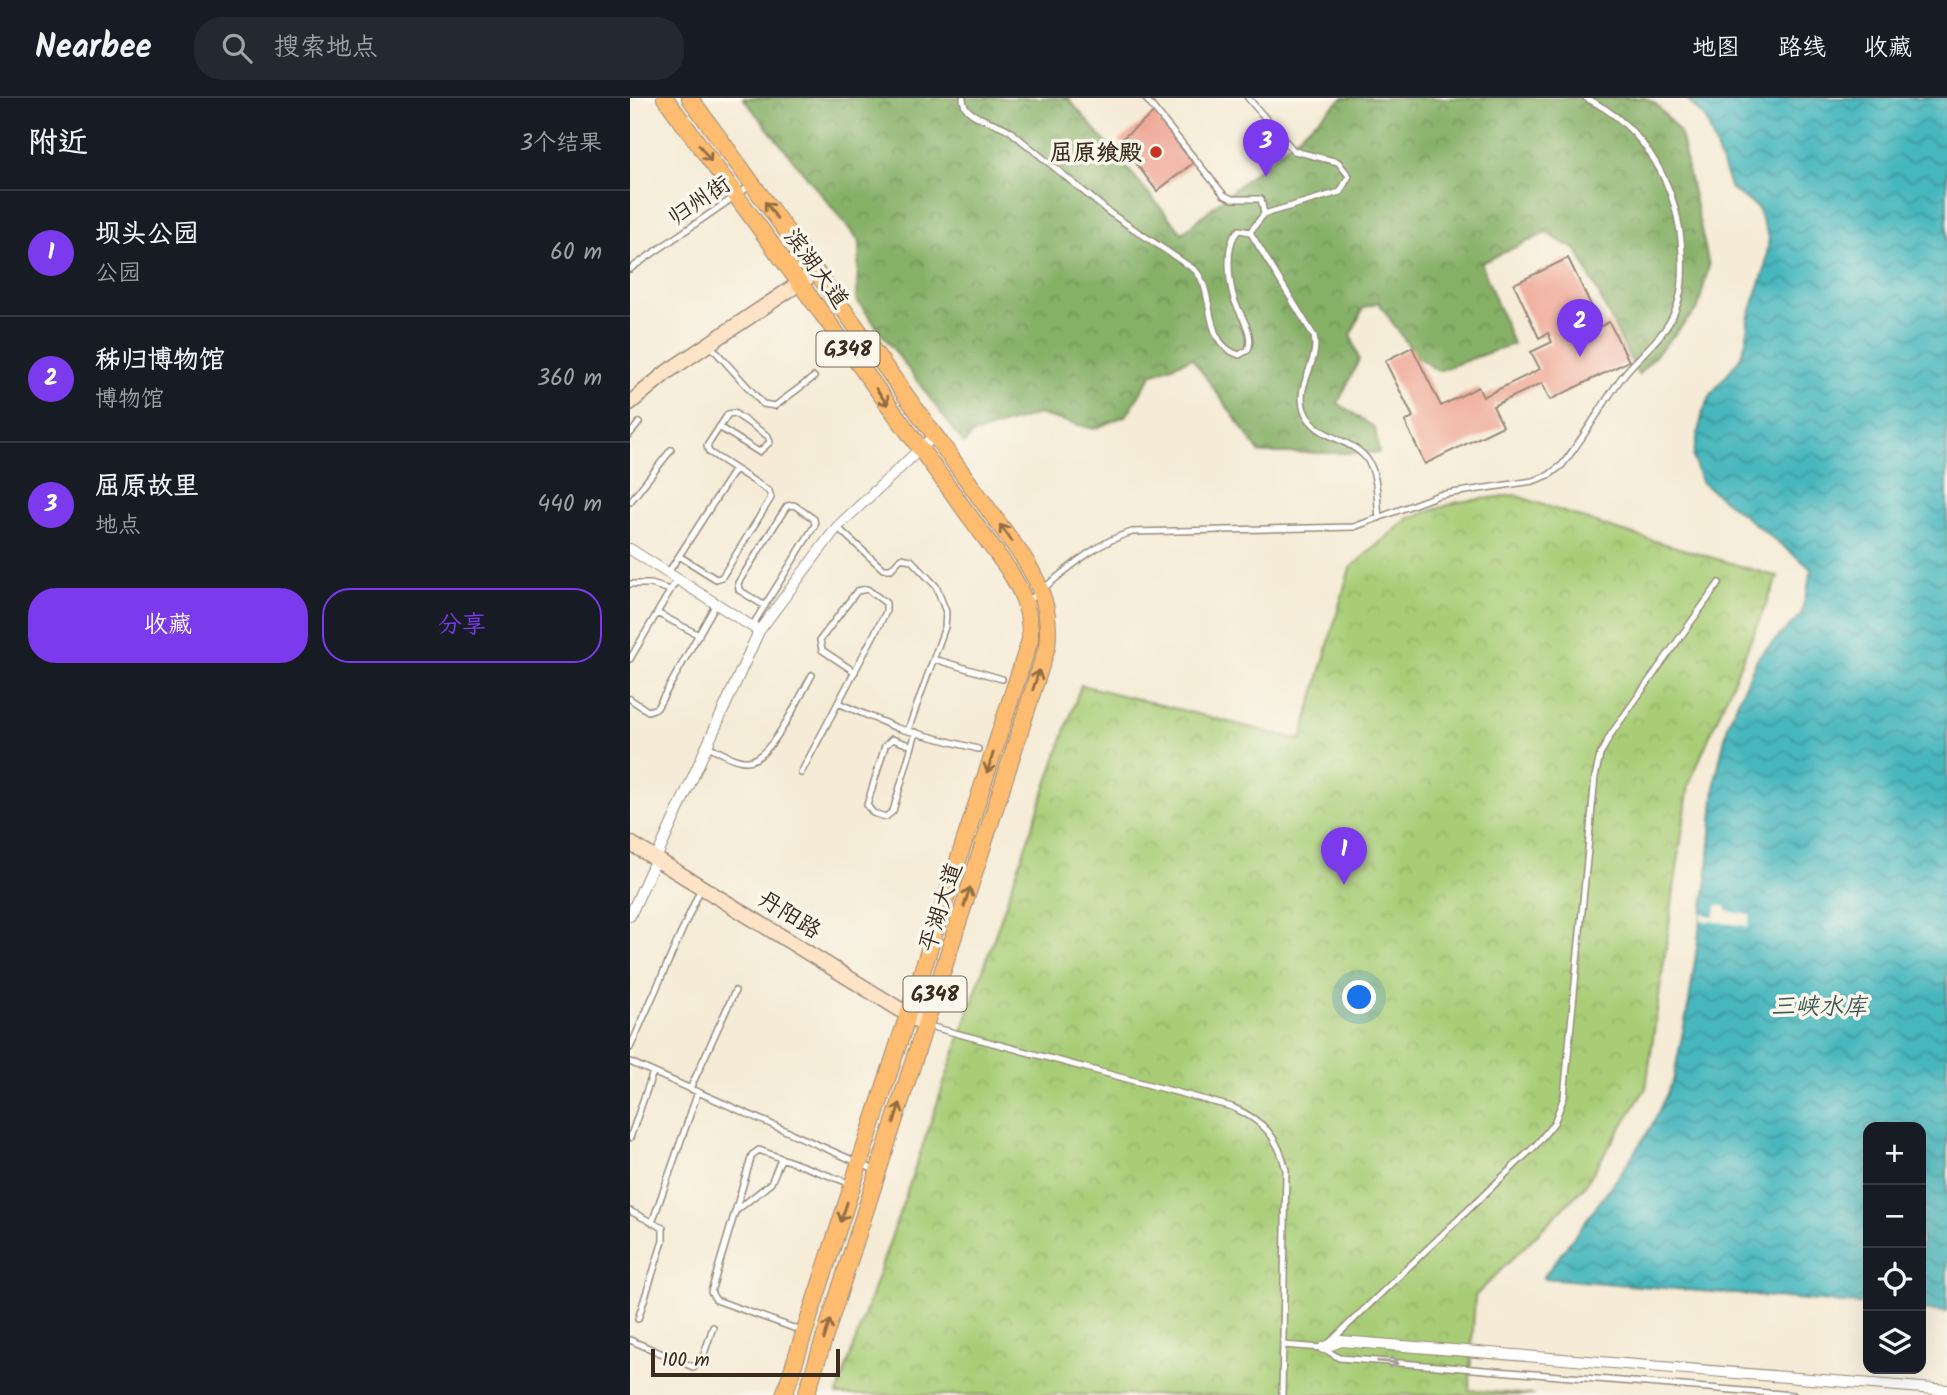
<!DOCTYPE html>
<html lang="zh">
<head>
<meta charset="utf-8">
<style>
	:root { --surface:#171b24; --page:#242831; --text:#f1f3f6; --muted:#9ea1a6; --line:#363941; --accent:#7c3aed }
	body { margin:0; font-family:Kalam,"LXGW WenKai TC",sans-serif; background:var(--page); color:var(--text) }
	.controls { position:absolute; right:21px; bottom:21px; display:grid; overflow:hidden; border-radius:14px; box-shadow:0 7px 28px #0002 }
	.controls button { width:63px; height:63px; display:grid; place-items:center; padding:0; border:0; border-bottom:2px solid var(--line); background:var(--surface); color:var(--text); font:35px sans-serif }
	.scale { position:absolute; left:21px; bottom:18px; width:189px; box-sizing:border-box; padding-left:7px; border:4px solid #3b2a1e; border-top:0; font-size:19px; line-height:24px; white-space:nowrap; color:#3b2a1e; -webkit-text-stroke:5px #fbf7ec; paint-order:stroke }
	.you { position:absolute; left:730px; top:900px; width:24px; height:24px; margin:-18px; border:5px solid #fff; border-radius:50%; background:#1a73e8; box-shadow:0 0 0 10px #1a73e833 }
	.badge { display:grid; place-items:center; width:46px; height:46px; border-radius:50%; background:var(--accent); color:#fff; font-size:23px; font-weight:700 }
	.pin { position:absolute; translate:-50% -58px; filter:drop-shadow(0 2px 4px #0008) }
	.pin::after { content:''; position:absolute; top:37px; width:24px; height:21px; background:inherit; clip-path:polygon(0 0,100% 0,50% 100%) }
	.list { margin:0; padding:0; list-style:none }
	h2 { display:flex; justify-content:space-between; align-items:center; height:91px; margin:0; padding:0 28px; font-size:30px }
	h2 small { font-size:23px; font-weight:400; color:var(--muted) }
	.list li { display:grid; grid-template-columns:46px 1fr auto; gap:21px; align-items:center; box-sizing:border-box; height:126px; padding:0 28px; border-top:2px solid var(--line) }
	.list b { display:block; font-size:26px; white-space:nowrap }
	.list p { margin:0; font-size:23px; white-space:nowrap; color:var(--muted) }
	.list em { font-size:23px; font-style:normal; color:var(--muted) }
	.actions { display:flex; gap:14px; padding:21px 28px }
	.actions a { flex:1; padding:16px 0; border:2px solid var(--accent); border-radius:28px; text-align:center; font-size:24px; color:var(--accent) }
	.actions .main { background:var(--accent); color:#fff }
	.icon { flex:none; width:38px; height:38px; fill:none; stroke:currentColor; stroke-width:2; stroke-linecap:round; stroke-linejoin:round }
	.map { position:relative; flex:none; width:1317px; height:1297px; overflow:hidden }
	header { display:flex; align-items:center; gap:42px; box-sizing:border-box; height:98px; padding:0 35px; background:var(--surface); border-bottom:2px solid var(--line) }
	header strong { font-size:33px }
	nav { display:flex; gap:38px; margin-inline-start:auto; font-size:24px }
	.search { width:490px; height:63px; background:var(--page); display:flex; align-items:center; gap:18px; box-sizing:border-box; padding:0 24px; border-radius:28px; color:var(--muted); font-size:26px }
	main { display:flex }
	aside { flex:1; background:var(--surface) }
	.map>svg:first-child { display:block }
	.forest { fill:url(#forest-crowns); stroke:#606d43; stroke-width:2 }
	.park { fill:url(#park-crowns); stroke:#727c4a; stroke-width:2 }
	.water { fill:url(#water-waves); stroke:#41706e; stroke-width:2 }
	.pier { fill:#f5ebd6 }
	.building { fill:#efa796 }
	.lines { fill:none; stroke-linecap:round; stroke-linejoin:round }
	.service-casing { stroke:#988a7a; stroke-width:8 }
	.minor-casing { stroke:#988a7a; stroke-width:12 }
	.secondary-casing { stroke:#988a7a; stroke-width:17 }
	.trunk-casing { stroke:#988a7a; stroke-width:18 }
	.service { stroke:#fff; stroke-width:5 }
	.minor { stroke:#fff; stroke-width:10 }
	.secondary { stroke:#fee4c6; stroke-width:14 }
	.trunk { stroke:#fdbc70; stroke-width:16 }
	.oneway { stroke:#926c43 }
	.oneway2 { stroke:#a79f9a }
	.poi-dot { fill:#c8321e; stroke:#fbf7ec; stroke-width:2.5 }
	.labels { text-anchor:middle; stroke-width:7; stroke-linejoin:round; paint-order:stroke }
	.shield { fill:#fbf7ec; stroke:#75685c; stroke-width:2 }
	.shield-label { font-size:21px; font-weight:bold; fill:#3b2a1e }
	.poi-label { font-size:23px; font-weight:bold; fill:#3b2a1e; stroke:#fbf7ec; text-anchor:end }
	.street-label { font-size:23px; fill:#3b2a1e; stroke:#fbf7ec }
	.water-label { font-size:24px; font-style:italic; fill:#3f5b56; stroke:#fbf7ec }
</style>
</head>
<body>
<header>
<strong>Nearbee</strong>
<div class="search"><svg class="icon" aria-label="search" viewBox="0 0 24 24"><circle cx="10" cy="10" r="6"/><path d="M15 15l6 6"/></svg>搜索地点</div>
<nav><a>地图</a><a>路线</a><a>收藏</a></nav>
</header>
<main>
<aside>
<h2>附近<small>3个结果</small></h2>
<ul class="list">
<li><span class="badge">1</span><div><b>坝头公园</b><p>公园</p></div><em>60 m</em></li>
<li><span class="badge">2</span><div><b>秭归博物馆</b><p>博物馆</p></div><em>360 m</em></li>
<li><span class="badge">3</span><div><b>屈原故里</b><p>地点</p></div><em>440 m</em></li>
</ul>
<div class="actions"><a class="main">收藏</a><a>分享</a></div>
</aside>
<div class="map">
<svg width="1317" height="1297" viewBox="0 0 1317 1297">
	<defs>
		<pattern id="forest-crowns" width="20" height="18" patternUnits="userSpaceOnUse" patternTransform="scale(1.75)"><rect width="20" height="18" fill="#86b068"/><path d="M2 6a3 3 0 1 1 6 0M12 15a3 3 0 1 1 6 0" fill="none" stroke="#6f8f55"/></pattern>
		<pattern id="park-crowns" width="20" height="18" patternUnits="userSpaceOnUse" patternTransform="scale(1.75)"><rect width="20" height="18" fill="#a9cd77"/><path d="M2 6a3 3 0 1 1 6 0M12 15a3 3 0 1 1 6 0" fill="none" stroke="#92b066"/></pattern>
		<pattern id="water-waves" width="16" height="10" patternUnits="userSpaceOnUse" patternTransform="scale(1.75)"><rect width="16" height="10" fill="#47b7be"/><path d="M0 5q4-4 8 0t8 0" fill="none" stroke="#3c959a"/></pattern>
	</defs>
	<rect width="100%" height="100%" fill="#fbf7ec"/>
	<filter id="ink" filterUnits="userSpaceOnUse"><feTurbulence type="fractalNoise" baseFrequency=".0143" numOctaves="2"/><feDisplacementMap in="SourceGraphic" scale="14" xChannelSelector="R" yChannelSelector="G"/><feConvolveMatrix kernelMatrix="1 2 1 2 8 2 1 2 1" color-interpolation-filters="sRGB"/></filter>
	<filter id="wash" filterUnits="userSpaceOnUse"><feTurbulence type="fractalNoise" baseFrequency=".00686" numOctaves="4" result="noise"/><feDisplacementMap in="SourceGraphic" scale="28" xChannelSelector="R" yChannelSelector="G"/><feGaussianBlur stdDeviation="1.57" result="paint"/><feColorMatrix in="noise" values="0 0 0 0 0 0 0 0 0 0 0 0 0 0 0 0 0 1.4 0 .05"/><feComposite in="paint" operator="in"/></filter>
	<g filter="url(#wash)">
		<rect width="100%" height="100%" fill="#f5ebd6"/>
		<path class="forest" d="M113,0H438L552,135L713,0H1015L1026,6L1050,35L1079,168L1068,210L1008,277L947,152L916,135L851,165L883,246L808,273L786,258L748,204L733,210L721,237L729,262L708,305L745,330L749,355H630L562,260L522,276L497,317L464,331L408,316L343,336L334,346L226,201L230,144Z"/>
		<path class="park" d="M884,397L984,431L1148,479L1059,686L1016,990L953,1090L845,1198L839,1292L905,1297H207L451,587L671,642L720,470L779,420L828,404Z"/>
		<path class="water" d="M1055,0H1317V1214L1291,1212V1029H1238V1207L913,1180L989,1078L1021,1029L1043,983L1059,904L1077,781L1086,678L1099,623L1128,559L1171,517L1182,471L1071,384L1063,359L1073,313L1082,295L1110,260L1117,240L1118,221L1135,171L1139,140L1127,109L1101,91L1076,21Z"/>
		<path class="pier" d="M1087,807L1097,809V813L1120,817L1118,828L1071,822L1072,815L1084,819Z"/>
		<g id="blocks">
			<path class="building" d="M524,15L563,65L527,93L489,43Z
				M938,160L962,209L950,215L959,234L979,224L999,263L920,302L912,285L863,308L873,328L795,366L775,324L783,319L755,263L782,249L811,308L848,289L853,299L910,271L901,254L922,244L918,235L909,240L884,186Z"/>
		</g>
	</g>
	<g filter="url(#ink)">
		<use href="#blocks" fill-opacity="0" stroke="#988a7a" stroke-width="2"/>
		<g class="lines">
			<defs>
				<path id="service" d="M333,0C333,21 365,22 380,33L480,115L565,172C587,195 570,244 609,257L618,252C625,235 609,216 604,201C599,184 594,145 609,132L620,134L684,238C690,265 665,286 674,312C686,343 726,339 740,366C748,382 747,403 749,420
					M618,0L664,53L708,64L719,78L710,94L634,116L620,134
					M516,1L594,97L602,101H631L634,116
					M0,171L120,88
					M79,246L133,306L145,308L184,279
					M0,336L9,325
					M0,404L41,352
					M207,429L253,471H261L271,460L281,462L306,488L316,514L315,529L278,632
					M49,458L86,481L92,479L141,400L139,393L79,354L77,348L98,316L104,315L138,338L140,344L129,354L89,329
					M38,475L105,371
					M0,486H21L40,492
					M398,503C430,478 463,445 502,434L724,429L809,397L903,383L919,377L932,367C954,340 971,308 992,279C1009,257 1035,239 1045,213C1053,194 1053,175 1052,155C1049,90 1016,29 956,0
					M27,515L69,537
					M122,528L185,427L184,421L164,407L157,408L108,485L109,492L135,508
					M0,561L47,481
					M304,561L372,581
					M0,601L18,613L27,610L86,506
					M208,605L267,630L348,651
					M78,648C89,653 105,664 118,663C141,662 171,596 182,577
					M282,648L262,641L255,648L237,707L243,715L256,719L263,713L286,634
					M171,675L256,514V505L237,491L227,493L190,542L192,552L225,574
					M299,928L602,1009C634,1023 648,1039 656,1072L652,1297
					M0,950L71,790
					M0,964L247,1073
					M60,991L105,893
					M0,1040L23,974
					M107,1112L141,1085L151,1061
					M0,1113L33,1130V1143L8,1221
					M23,1122L68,994
					M172,1233L86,1202L81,1194L122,1057L129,1052L219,1085
					M0,1242L63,1269L71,1265L83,1229
					M698,1246L906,1047L924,1025L934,999L965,679L970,657L981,636L1089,485
					M653,1247L693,1250L709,1260L1163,1297"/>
				<path id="minor" d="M0,451L129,533
					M0,818L129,533L207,429L305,337
					M693,1250L711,1243L1317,1292"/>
				<path id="secondary" d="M0,305L37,274L186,174
					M0,745L295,927"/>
				<path id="trunk" d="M35,0L378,471C393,494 401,515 400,542L154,1297
					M60,0L393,459C412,488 421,514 417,549L176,1297"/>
			</defs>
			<use href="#service" class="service-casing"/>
			<use href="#minor" class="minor-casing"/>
			<use href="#secondary" class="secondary-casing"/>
			<use href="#trunk" class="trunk-casing"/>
			<use href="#service" class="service"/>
			<use href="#minor" class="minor"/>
			<use href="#secondary" class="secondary"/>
			<use href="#trunk" class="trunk"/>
		</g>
		<defs><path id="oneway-shaft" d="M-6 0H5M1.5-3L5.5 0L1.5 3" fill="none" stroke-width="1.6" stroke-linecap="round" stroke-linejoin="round" transform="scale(1.75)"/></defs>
		<g class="oneway">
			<use href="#oneway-shaft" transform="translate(75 55) rotate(54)"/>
			<use href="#oneway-shaft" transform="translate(141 112) rotate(-126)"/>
			<use href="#oneway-shaft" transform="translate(252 299) rotate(54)"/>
			<use href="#oneway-shaft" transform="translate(376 435) rotate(-126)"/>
			<use href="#oneway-shaft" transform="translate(406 582) rotate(-72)"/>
			<use href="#oneway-shaft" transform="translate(360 665) rotate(108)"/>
			<use href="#oneway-shaft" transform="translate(337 799) rotate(-72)"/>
			<use href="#oneway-shaft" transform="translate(267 1015) rotate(-72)"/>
			<use href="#oneway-shaft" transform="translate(214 1114) rotate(108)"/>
			<use href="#oneway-shaft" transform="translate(197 1232) rotate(-72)"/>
		</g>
		<use class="oneway2" href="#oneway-shaft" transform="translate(758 1264) rotate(5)"/>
	</g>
	<circle class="poi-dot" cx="526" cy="54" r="7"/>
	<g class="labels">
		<g class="shield">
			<rect x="186.5" y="233.5" width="63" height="35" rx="5"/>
			<rect x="273.5" y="878.5" width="63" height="35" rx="5"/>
		</g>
		<g class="shield-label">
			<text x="218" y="258">G348</text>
			<text x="305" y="903">G348</text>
		</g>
		<g class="poi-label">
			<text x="512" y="62">屈原飨殿</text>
		</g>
		<g class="street-label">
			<text transform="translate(69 102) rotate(-34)" y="8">归州街</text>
			<text transform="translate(187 170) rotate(54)" y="8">滨湖大道</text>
			<text transform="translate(310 809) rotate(-72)" y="8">平湖大道</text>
			<text transform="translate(160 816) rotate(32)" y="8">丹阳路</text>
		</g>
		<g class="water-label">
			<text x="1189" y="916">三峡水库</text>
		</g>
	</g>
</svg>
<div class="controls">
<button>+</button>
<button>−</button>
<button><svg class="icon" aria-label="locate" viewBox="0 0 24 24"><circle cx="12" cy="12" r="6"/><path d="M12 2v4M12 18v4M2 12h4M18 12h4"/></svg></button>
<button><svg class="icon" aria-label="layers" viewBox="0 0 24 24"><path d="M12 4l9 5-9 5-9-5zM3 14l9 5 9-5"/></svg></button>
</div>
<div class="scale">100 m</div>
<div class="you"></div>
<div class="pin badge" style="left:714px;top:787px">1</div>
<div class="pin badge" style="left:950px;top:259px">2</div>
<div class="pin badge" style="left:636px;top:79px">3</div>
</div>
</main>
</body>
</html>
